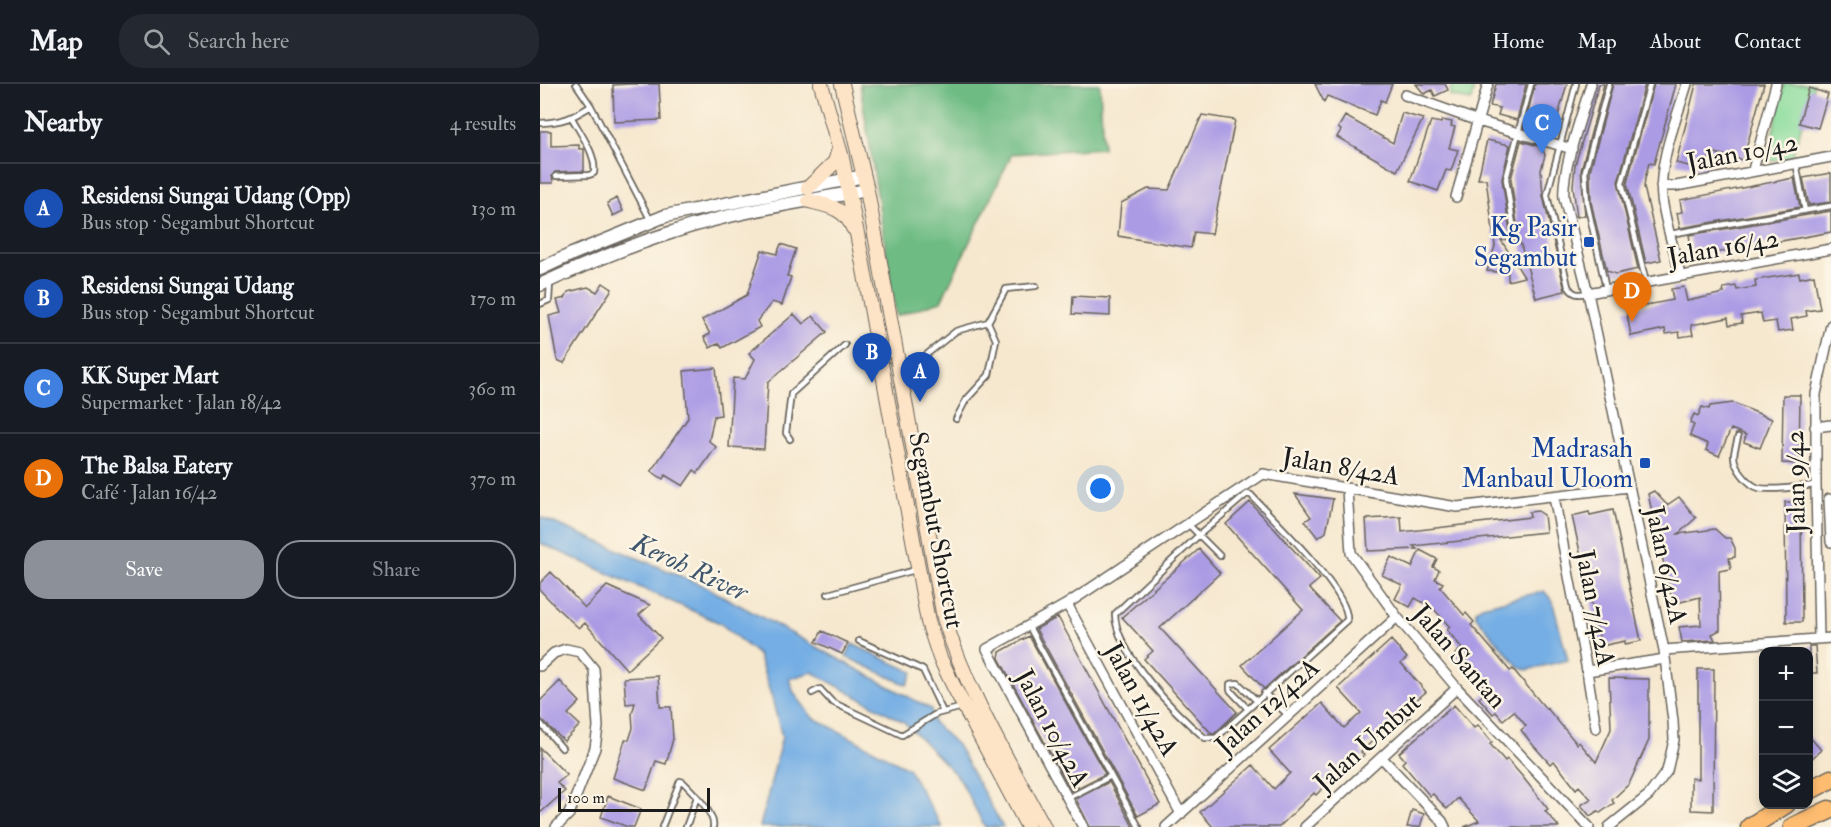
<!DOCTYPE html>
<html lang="en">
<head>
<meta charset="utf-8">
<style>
	:root { --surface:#171b24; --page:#242831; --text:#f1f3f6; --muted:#9ea1a6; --line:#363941; --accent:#8c9099 }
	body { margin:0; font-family:"IM FELL Double Pica",serif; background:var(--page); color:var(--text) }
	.controls { position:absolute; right:18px; bottom:18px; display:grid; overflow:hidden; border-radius:12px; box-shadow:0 3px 9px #0003 }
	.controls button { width:54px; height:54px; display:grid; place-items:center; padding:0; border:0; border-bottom:2px solid var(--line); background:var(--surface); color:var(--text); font:30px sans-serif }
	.scale { position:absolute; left:18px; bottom:15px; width:152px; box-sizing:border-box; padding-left:6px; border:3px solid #1c1c1c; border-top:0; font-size:16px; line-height:21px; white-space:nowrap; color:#1c1c1c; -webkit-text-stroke:4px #fcf5e5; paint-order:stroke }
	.you { position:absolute; left:561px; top:405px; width:21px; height:21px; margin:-15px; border:4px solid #fff; border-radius:50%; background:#1a73e8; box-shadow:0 0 0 9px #1a73e833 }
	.badge { display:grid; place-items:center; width:39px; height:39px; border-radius:50%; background:var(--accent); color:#fff; font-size:20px; font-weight:700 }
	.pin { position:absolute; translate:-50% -50px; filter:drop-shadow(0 2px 3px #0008) }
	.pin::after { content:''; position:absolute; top:32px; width:21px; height:18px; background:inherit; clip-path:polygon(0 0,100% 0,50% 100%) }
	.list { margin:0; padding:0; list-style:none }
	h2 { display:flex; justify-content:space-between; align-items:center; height:78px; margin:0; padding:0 24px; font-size:26px }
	h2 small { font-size:20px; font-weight:400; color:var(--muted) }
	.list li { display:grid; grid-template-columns:39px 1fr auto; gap:18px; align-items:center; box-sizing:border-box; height:90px; padding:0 24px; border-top:2px solid var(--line) }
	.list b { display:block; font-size:22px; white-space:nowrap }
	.list p { margin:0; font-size:20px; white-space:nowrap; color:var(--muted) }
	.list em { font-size:20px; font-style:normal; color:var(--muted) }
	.actions { display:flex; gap:12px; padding:18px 24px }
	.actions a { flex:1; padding:14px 0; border:2px solid var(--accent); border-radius:24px; text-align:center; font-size:21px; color:var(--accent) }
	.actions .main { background:var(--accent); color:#fff }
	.icon { flex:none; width:33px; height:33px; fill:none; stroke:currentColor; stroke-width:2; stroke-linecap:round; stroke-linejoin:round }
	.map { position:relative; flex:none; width:1291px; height:743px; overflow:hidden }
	header { display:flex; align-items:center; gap:36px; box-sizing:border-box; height:84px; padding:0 30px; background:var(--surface); border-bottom:2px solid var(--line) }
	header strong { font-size:28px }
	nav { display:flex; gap:33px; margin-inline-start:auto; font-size:21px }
	.search { width:420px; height:54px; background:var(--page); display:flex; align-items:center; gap:15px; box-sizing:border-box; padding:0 21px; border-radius:24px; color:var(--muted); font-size:22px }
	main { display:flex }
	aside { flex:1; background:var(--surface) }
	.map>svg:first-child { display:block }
	.green { fill:#89dc9c; stroke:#527c5c; stroke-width:1.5 }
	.forest { fill:#6ebc84; stroke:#456c50; stroke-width:1.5 }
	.water { fill:#74aee4; stroke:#486580; stroke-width:1.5 }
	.building { fill:#ab9be5 }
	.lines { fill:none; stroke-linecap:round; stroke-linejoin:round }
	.service-casing { stroke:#68635b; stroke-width:8 }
	.minor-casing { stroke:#68635b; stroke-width:12 }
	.tertiary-casing { stroke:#68635b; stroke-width:15 }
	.secondary-casing { stroke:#68635b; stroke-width:16 }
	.motorway-casing { stroke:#68635b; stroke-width:21 }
	.service { stroke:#fff; stroke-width:4.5 }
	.minor { stroke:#fff; stroke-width:9 }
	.tertiary { stroke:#fff; stroke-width:12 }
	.secondary { stroke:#fee4c6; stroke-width:14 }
	.motorway { stroke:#fdbc70; stroke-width:18 }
	.transit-dot { fill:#1a4fb4; stroke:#fcf5e5; stroke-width:2 }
	.labels { text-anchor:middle; stroke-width:5; stroke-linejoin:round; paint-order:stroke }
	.street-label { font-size:26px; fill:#1c1c1c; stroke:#fcf5e5 }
	.transit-label { font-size:26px; fill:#164399; stroke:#fcf5e5; text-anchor:end }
	.water-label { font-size:27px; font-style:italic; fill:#3f566c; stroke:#fcf5e5 }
</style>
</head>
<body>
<header>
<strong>Map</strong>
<div class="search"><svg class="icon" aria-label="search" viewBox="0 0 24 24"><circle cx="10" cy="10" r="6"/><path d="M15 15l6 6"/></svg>Search here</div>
<nav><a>Home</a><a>Map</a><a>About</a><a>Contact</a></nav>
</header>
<main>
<aside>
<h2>Nearby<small>4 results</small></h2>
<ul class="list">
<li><span class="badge" style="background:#1a4fb4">A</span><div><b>Residensi Sungai Udang (Opp)</b><p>Bus stop · Segambut Shortcut</p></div><em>130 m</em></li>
<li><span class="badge" style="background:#1a4fb4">B</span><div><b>Residensi Sungai Udang</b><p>Bus stop · Segambut Shortcut</p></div><em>170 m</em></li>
<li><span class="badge" style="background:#3f7fe0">C</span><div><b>KK Super Mart</b><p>Supermarket · Jalan 18/42</p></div><em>360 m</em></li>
<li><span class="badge" style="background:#e8710a">D</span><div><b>The Balsa Eatery</b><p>Café · Jalan 16/42</p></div><em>370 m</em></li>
</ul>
<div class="actions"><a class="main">Save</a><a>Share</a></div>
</aside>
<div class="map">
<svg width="1291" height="743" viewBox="0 0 1291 743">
	<rect width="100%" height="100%" fill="#fcf5e5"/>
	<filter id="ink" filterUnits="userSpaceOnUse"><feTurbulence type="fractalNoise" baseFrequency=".0167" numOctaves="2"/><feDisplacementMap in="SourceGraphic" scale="12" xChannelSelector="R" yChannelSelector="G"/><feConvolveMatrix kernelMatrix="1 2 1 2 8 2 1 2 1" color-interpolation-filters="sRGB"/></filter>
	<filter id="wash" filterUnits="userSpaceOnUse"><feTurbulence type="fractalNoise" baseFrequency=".008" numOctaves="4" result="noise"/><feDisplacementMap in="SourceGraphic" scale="24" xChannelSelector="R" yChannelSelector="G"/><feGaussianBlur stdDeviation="1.35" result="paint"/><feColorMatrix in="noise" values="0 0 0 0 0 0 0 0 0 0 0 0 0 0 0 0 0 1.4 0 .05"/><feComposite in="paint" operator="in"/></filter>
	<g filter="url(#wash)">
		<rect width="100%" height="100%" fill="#f6e8cf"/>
		<path class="green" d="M912,0H935L931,17L910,12Z
			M1244,0H1274L1252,73L1226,78Z"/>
		<path class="forest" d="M320,0H560L563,64L472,70L401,217L356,232Z"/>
		<path class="water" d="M0,433L164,502L391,625L393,638L417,661L463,743H445L419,694L364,638L272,588L249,595L254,609L272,633L368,684L402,743H220L242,653L232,614L218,571L180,539L0,459Z
			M1004,507L1012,516L1028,576L987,586L979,583L936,533V526L942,522Z
			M312,560L373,588L367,601L306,573Z"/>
		<g id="blocks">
			<path class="building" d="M90,0H119L121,36L74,38L73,1Z
				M775,0H852L845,18L841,16L835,31L787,12L784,18Z
				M876,0H905L908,6L895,12L892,6L884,10Z
				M956,0H986L977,36L958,31L960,24L950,22Z
				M995,0H1027L1016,39L1007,48L984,44Z
				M1059,0H1064L1041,86L1045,131L1037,133L1033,102L1035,81Z
				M1073,0H1105L1078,98L1098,185L1076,190L1067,187L1051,118L1050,87Z
				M1114,0H1136L1114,80L1109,79L1105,95L1104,103L1121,176L1106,179L1087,99Z
				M1156,0H1224L1203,76L1171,68L1166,86L1136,79Z
				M1269,4L1288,10L1278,44L1259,39Z
				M862,29L883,35L857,87L797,53L801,46L798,44L805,32L853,59Z
				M662,31L695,36L672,150L654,148L651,164L578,152L581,119L608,105L629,106Z
				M902,36L912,38L911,42L915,43L909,64L918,66L911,87L906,86L898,107L870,97L891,37L901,39Z
				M0,47H11V62L39,61V65H44V87L15,88L12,92L13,99H0Z
				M947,56L970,61L962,95L971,155L961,156L984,193L968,197V189L947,187L955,162L946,95H938Z
				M981,57L1002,63L1005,71L1001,86L1003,112L1025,207L996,214L979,154L971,95Z
				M1291,89V118L1269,121L1263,94Z
				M1254,94L1260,123L1140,144L1137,129L1142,128L1140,116Z
				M77,114L83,127L73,132L67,119Z
				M1291,127V148L1153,173L1149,151Z
				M241,160L256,165L247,192L251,193L242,221L232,218L217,237L220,243L182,264L179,259L170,264L164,253L170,250L162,236L207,211L222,166L237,170Z
				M1259,189L1260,194L1274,191L1280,225L1266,227L1267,232L1251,235L1253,246L1238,248L1236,237L1223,239L1221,229L1201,232L1202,239L1189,241L1188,234L1151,241L1153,251L1140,253L1139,248L1126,250L1125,245L1091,252L1086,225L1133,216L1131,205L1144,203L1147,217L1184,209L1183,204L1196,202L1197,206L1216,203L1215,196Z
				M63,199L72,205L24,279L17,276L9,232L21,229L17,216L25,214L28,208L48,203L57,208Z
				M533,212L570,214V232L532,230Z
				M254,230L263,240L273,232L287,248L228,298L224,365L189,363L193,294L205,295L215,275L209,269Z
				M176,284L181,331L174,332L169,357L176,363L158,389L154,386L143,402L125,391L123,395L111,387L148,334L144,287Z
				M1243,311H1260L1259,380L1242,379Z
				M1193,319L1232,335L1220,364L1204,358L1206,351L1191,345L1179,372L1166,366L1168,360L1152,353L1150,351L1154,341L1150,339L1154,330L1158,332L1162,323L1169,325L1170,322Z
				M1114,407L1127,421L1139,413L1156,434L1138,450L1175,445L1185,454H1190L1195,464V473L1189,474L1191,485L1179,487L1180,546L1172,550L1175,556L1142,558L1139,543L1161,541L1160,513L1133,520L1108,410Z
				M755,410L793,415L786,448L778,454L765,437L771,433Z
				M710,418L780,495L769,504L800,537L724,605L702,581L763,526L686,440Z
				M1245,418H1261L1262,538H1246Z
				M1073,426L1101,557L1085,560V557L1061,562L1032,432L1049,428L1050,431Z
				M998,427L1004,431L1006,448L873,462L877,465L828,467L826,435L861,433L862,448L990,433L989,428Z
				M659,465L680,489L620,544L697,628L674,650H672L604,575L613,567L582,533Z
				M880,466L897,475L893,483L899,486L895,495L903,499L900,503L924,531L926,529L934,538L931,541L950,563L970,587L973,585L1006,625L1007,624L1037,660L1039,658L1056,678L1071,645L1069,594L1109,595V656L1089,700L1072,716L1074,719L1060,729L1058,727L1050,732L1041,721L1051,715L1039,702L1036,705L1014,677L1010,680L993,661L981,646L986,642L974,627L963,636L956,628L953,630L939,614L948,607L915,570L922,564L907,546L910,543L893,524L875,514L870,523L855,515L862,501L842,491L851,473L872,483Z
				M11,488L45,524L67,502L110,521L99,531L121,554L87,586L45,539L39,544L21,528L0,506V499Z
				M518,533L620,720L598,732L496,545Z
				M282,547L308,559L302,570L276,558Z
				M489,552L565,690L531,707L459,574L460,568Z
				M851,556L867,574L861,579L886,608L870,621L872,625L867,630L870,633L862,640L856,634L821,668L824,671L812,682L807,677L787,696L789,698L776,711L774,709L739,743H673L660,728L713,681L734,705L750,689L729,666L782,619L804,644L821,629L798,604Z
				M1269,562H1275L1277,589H1269Z
				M1158,585H1174L1173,727L1151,726V694L1158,695Z
				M118,592L120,623H131L133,655L126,680L116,677L106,706L73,694L85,656H89L93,644L92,630L95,619L86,620L84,594Z
				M20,597L40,618L28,630L40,641L24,657L0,634V617Z
				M914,621L934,644L938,641L952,658L950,660L965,677L967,675L982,692L1008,725L1005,727L1019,743H924L939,737L918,714L907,725L893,710L890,712L877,697L862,679L865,676L859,669Z
				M1269,652L1281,666L1269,677Z
				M0,664L27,691L17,699L25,707L0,729Z
				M569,698L590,737L593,743H550L536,715Z
				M68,712L101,725L94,743H88L61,733Z
				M872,726L884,730L880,743H867Z"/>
		</g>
	</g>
	<g filter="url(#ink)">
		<use href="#blocks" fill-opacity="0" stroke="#68635b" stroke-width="1.5"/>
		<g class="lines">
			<defs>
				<path id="service" d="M36,0L51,22L111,137
					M1036,0L1007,111L1028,202C1033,211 1038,211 1048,209
					M0,39C23,38 32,34 51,22
					M1256,79L1265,127
					M16,92L49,91L54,89C57,71 40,49 32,34
					M1130,150L1291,122
					M975,153L966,95L991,0
					M1106,198L1082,99L1110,0
					M1066,205L1047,119L1045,87L1069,0
					M0,220L9,216L10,199
					M361,289L375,283L381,275L416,247L448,238L466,205L496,202
					M416,335L426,316L449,291L456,256L448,238
					M1198,353C1197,359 1194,366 1194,372C1194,383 1208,401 1219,404C1231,407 1262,402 1276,401
					M250,355L246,349L251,310L305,261
					M707,410L711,411C730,432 811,509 807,536L676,654H665C637,631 575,568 575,530L659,451Z
					M648,440L680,472
					M288,510L375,486
					M488,541L599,743
					M319,557L383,586L403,628
					M272,609L280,605L292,618L362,651L396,630L423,623
					M724,609L748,631
					M707,624L690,606V600L698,599L716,616
					M0,639L22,664
					M528,714L571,692
					M122,743L140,697L143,698C152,707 176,730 173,743
					M146,743L157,713"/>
				<path id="minor" d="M1051,0C1043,28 1021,87 1024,114L1048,209L1124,566L1133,637L1134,656L1127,687L1109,711L1069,743
					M865,11L938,37L1032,65
					M1213,86L1236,0
					M1121,102H1136L1291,73
					M916,113L948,0
					M1140,191C1135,166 1125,140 1122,114C1118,78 1137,34 1147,0
					M1048,209L1291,165
					M1275,343L1291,341
					M807,405L811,469L857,533L917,604L1049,743
					M1014,413L1047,587L1056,644
					M1289,415L1291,458
					M527,520L641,730
					M1279,555L1276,401V310L1291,241
					M1124,566L1291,554
					M0,582L14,569L26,565L40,568L54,585L58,643L55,664L29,730L16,743
					M1047,587L1125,575
					M842,674L902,737L905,743
					M543,743L447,565L527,520L723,390L917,423L1089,403
					M626,743L857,533
					M765,743L917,604"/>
				<path id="tertiary" d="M0,185L32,170L125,132L324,92
					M0,201C43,181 88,162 133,148C195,127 262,118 327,106"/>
				<path id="secondary" d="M281,0L302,74L323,180L388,538L400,574L414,603L488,743
					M302,0L327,106L404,534C427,608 468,676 504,743
					M268,104L295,78L299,65
					M269,117C289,122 305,124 313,144"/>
				<path id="motorway" d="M1268,707L1291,695
					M1210,743L1246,720
					M1253,743L1289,726"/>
			</defs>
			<use href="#service" class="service-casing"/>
			<use href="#minor" class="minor-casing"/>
			<use href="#tertiary" class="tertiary-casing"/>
			<use href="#secondary" class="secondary-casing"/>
			<use href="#motorway" class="motorway-casing"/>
			<use href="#service" class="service"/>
			<use href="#minor" class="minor"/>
			<use href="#tertiary" class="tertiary"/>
			<use href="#secondary" class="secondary"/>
			<use href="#motorway" class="motorway"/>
		</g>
	</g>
	<g class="transit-dot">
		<rect x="1043" y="152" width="12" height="12" rx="3"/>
		<rect x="1099" y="373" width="12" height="12" rx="3"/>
	</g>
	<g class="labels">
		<g class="street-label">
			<text transform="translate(1202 68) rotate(-11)" y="9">Jalan 10/42</text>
			<text transform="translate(1183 163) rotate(-10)" y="9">Jalan 16/42</text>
			<text transform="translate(801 382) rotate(10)" y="9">Jalan 8/42A</text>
			<text transform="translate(1255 398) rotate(-91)" y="9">Jalan 9/42</text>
			<text transform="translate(397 446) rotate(79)" y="9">Segambut Shortcut</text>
			<text transform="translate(1127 481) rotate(78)" y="9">Jalan 6/42A</text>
			<text transform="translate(1056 524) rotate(79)" y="9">Jalan 7/42A</text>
			<text transform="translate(920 572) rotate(49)" y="9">Jalan Santan</text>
			<text transform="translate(602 615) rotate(61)" y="9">Jalan 11/42A</text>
			<text transform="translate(727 622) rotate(-42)" y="9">Jalan 12/42A</text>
			<text transform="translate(513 644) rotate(62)" y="9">Jalan 10/42A</text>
			<text transform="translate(827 658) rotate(-42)" y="9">Jalan Umbut</text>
		</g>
		<g class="transit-label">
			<text x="1037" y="152">Kg Pasir<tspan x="1037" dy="30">Segambut</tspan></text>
			<text x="1093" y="373">Madrasah<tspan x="1093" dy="30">Manbaul Uloom</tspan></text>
		</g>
		<g class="water-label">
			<text transform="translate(150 483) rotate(25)" y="9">Keroh River</text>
		</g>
	</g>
</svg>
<div class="controls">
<button>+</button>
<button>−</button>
<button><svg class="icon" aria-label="layers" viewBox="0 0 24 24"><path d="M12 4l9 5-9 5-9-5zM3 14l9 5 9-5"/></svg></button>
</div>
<div class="scale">100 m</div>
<div class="you"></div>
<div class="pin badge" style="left:380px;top:318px;background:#1a4fb4">A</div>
<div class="pin badge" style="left:332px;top:299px;background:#1a4fb4">B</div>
<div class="pin badge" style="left:1002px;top:70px;background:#3f7fe0">C</div>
<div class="pin badge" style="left:1092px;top:238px;background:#e8710a">D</div>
</div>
</main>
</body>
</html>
